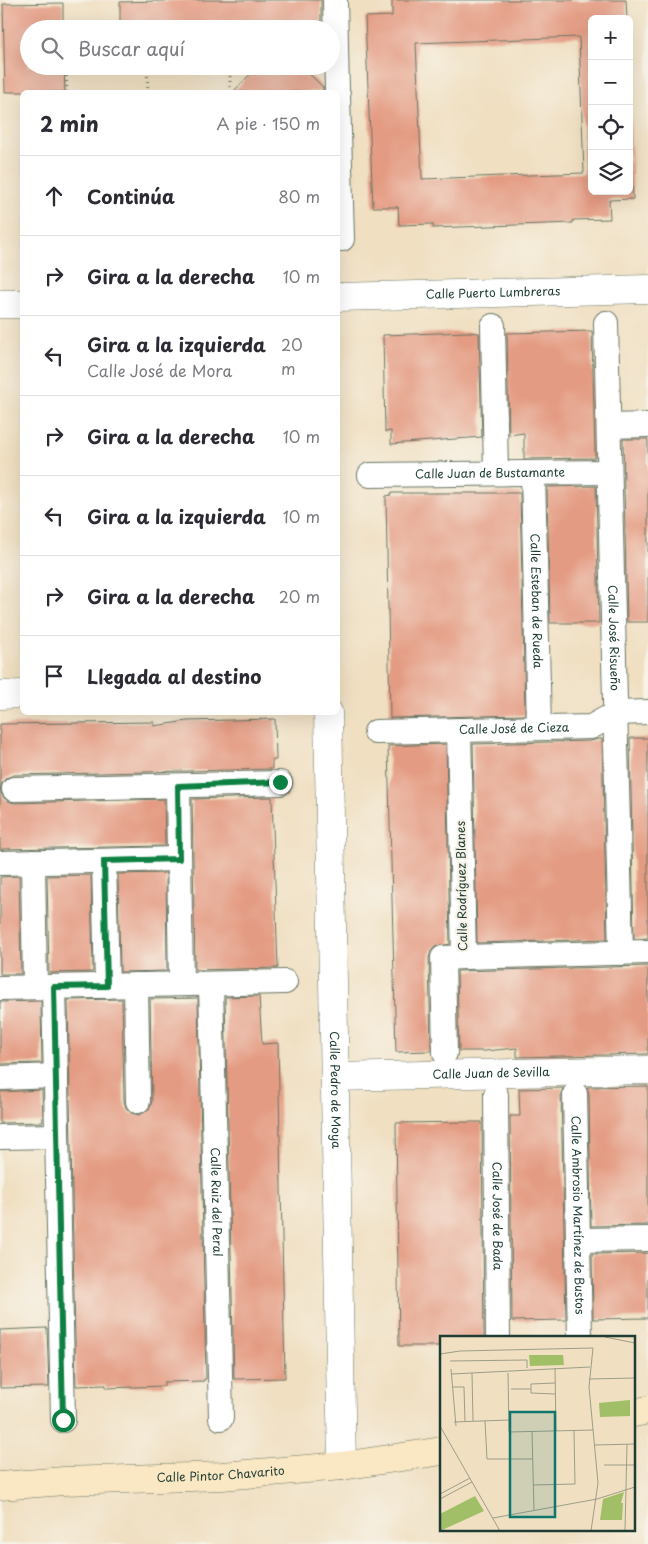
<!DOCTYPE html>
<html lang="es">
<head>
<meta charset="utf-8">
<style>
	:root { --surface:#fff; --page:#f7f7f7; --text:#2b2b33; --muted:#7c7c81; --line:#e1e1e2 }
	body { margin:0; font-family:"Playpen Sans",sans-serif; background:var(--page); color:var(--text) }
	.controls { position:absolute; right:15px; top:15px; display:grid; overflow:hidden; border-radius:8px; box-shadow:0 5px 20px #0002 }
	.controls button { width:45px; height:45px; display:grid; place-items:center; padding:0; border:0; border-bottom:1px solid var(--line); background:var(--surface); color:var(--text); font:25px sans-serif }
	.stop { position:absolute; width:15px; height:15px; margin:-11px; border:4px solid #0b8043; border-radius:50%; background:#fff }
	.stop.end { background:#0b8043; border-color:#fff; box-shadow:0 1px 5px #0008 }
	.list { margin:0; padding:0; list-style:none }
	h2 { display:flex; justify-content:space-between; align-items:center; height:65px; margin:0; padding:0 20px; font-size:21px }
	h2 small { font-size:16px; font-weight:400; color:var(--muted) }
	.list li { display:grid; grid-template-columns:32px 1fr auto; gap:15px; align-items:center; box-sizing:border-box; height:80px; padding:0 20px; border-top:1px solid var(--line) }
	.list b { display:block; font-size:19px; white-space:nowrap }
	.list p { margin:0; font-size:16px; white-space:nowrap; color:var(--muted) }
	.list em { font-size:16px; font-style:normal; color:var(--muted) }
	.icon { flex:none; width:28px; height:28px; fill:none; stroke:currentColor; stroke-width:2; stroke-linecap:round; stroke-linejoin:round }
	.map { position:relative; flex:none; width:648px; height:1544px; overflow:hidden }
	.search { position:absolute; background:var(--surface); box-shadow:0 5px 20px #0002; left:20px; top:20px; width:320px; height:55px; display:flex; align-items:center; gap:12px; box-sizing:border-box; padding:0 18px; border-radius:28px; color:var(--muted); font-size:19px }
	.panel { position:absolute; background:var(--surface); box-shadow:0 5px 20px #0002; left:20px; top:90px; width:320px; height:625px; border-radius:8px }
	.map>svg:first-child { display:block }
	.building { fill:#e49b83; fill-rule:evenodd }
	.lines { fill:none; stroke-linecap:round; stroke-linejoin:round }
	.pedestrian-casing { stroke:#687665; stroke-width:26 }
	.minor-casing { stroke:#687665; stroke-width:29 }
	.tertiary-casing { stroke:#687665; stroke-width:29 }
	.secondary-casing { stroke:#687665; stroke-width:29 }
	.path { stroke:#687665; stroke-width:3; stroke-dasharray:1 4; stroke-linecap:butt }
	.pedestrian { stroke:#fff; stroke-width:24 }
	.minor { stroke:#fff; stroke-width:28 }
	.tertiary { stroke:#fff; stroke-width:28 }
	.secondary { stroke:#fae7c3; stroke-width:28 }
	.route { stroke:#0b8043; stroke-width:6 }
	.labels { text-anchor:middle; stroke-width:4.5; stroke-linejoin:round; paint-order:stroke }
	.street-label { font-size:12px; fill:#1f3d34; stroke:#f7f3e8 }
	.inset-road { fill:none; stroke:#9c9e89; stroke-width:1 }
	.view { fill:#0f766e; fill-opacity:0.15; stroke:#0f766e; stroke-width:2.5 }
	.inset-edge { fill:none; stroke:#1f3d34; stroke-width:2.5 }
</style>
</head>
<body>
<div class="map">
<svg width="648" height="1544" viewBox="0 0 648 1544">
	<rect width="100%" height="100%" fill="#f7f3e8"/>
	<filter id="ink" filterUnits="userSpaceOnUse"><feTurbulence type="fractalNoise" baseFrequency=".02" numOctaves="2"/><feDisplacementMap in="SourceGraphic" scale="10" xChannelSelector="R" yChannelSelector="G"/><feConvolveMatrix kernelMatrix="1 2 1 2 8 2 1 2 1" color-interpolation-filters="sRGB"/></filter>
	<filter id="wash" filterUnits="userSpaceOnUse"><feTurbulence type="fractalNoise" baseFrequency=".0096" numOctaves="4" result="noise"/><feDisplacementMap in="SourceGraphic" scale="20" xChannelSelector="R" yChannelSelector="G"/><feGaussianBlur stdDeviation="1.12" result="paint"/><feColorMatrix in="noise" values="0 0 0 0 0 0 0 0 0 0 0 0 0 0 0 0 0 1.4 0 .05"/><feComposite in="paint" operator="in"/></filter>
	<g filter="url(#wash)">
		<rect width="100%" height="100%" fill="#f0dfc1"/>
		<g id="blocks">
			<path class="building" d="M198,0H321V29H120V2Z
				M392,0H626L627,19H592V191H629V91L633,199L609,200L610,219L573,220V223L433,228V224L399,225L398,207H373L365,17L392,16ZM579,37L584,173L422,179L416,43Z
				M63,3V29H29V66H64L65,92H5L3,4Z
				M258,66H301L323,87V92H233Z
				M592,331L595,458L524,459V433L509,435L507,333Z
				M467,332L479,333L482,437L391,444V431L385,432L383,335Z
				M623,439H648V622H627Z
				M596,486L599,623H550L547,487Z
				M391,493H520L525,715L390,718L386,496L391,495Z
				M275,719L276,760H272V769L14,775L6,778L2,783L0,790L3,797L8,801L14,803L164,799L165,846L0,849V724L154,722V726L187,721Z
				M630,738H648V938L634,939Z
				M598,739H602L607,939L477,943L473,744L591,741Z
				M446,744L450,944L435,947L431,951L429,958L431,1051L396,1052L388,746Z
				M272,797L278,968L195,970L192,799Z
				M166,873L167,971L120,972L118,874Z
				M91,875L93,972L49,973L47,876Z
				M19,876L21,974H0V877Z
				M648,966V1054L517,1057V1048L485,1051H459L457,971Z
				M259,996L262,1044L278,1043L285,1378L234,1379L225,997Z
				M198,998L206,1379H204V1381L164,1382V1386L106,1388V1385L76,1386L68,1000L122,999L124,1101L126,1108L131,1113L139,1115L145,1112L150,1108L152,1101L150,999Z
				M41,1001L42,1063L0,1064V1002Z
				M648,1086V1225L591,1226L589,1094L587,1087Z
				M563,1088L561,1094L566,1320L512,1321L510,1116H520L519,1089Z
				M42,1090L43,1122L0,1123V1092Z
				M469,1122H482L484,1338H442V1346H399L396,1123Z
				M648,1253V1318L593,1319L592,1254Z
				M47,1328L49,1387L0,1388V1330Z"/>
		</g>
	</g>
	<g filter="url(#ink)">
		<use href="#blocks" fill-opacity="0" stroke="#687665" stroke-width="1"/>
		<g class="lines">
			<defs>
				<g id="pedestrian">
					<path d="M335,0L337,92"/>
					<path d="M338,95L342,239"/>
					<path id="s1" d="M606,323L621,953"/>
					<path d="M493,326L496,473"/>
					<path d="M609,426L648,425"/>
					<path id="s2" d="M533,473L539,728"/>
					<path id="s3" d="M370,475L609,472"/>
					<path id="s4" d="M376,732L591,727L616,713L648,712"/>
					<path d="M178,786L181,984"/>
					<path d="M14,789L280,783"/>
					<path d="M104,861L107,986"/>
					<path d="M33,862L35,987"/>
					<path d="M0,863L179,859"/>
					<path d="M464,957L648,952"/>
					<path id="s5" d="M211,984L221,1418"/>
					<path d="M136,985L138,1101"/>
					<path d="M54,987L63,1420"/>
					<path d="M0,988L285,982"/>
					<path d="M445,1053L443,958L464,957L459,730"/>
					<path d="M0,1078L56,1076"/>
					<path id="s6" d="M575,1094L580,1338"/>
					<path id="s7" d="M496,1095L498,1338"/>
					<path d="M0,1137L57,1136"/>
					<path d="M578,1240L648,1239"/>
				</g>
				<g id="minor">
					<path id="s8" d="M335,1077L648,1070"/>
				</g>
				<g id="tertiary">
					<path id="s9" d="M338,297L648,289"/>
					<path d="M0,304H22"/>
					<path d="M0,695L22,694"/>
					<path id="s10" d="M328,712L342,1466"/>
				</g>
				<g id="secondary">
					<path d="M634,1413L648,1410"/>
					<path id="s11" d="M0,1486L64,1481L222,1476L342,1466L442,1451"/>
				</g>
			</defs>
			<use href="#pedestrian" class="pedestrian-casing"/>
			<use href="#minor" class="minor-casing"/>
			<use href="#tertiary" class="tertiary-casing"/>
			<use href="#secondary" class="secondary-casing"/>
			<path class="path" d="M66,66L67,92
				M147,66L148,92
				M230,66V92"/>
			<use href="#pedestrian" class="pedestrian"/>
			<use href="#minor" class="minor"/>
			<use href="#tertiary" class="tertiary"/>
			<use href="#secondary" class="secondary"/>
		</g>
	</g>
	<g class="lines" filter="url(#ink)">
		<path class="route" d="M63,1420L54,987L107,986L104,861L179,859L178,786L280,782"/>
	</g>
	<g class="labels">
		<g class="street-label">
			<text dy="4" stroke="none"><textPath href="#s9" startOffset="155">Calle Puerto Lumbreras</textPath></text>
			<text dy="4" stroke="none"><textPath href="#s3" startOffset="120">Calle Juan de Bustamante</textPath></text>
			<text dy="4" stroke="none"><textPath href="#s2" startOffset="128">Calle Esteban de Rueda</textPath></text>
			<text dy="4" stroke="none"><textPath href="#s1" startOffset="315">Calle José Risueño</textPath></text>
			<text dy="4" stroke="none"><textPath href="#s4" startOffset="138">Calle José de Cieza</textPath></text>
			<text transform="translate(462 886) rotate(-91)" y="4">Calle Rodríguez Blanes</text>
			<text dy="4" stroke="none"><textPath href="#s8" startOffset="156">Calle Juan de Sevilla</textPath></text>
			<text dy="4" stroke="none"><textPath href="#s10" startOffset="378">Calle Pedro de Moya</textPath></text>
			<text dy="4" stroke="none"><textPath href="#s5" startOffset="218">Calle Ruiz del Peral</textPath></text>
			<text dy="4" stroke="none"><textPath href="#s6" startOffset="121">Calle Ambrosio Martínez de Bustos</textPath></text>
			<text dy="4" stroke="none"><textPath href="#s7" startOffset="121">Calle José de Bada</textPath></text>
			<text dy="4" stroke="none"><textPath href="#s11" startOffset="221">Calle Pintor Chavarito</textPath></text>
		</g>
	</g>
	<g transform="translate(440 1336)">
		<rect width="195" height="195" fill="#f0dfc1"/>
		<path d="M89,19H123L124,29L90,30ZM190,64V80L160,81L159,67ZM184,156L181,167H183L182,184H160L163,163ZM35,160L44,175L0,195V178Z" fill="#a0bf66"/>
		<path class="inset-road" d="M165,1L195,7M0,18L20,15L153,12L149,51L158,147L151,195M10,25L87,24V32M115,32L116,95M11,33L16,90M32,37L33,85M68,37L69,96L153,94M12,38L150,31M149,43L195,42M115,47L91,48V57L115,58M13,51H24L25,86M71,53H91M45,85L47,123H93M14,86L69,84M0,90L60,195M92,96L94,174M155,109L195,108M164,129H195M93,149L135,148L134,95M0,158L30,142M0,163L32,146M157,163L195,151M53,182L157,163M185,195L187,108"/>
		<path class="view" d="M70,76H115V181H70Z"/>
		<rect width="195" height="195" class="inset-edge"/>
	</g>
</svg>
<div class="controls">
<button>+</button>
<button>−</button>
<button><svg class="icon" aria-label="locate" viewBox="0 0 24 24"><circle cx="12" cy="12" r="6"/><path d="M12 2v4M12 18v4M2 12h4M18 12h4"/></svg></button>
<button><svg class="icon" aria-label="layers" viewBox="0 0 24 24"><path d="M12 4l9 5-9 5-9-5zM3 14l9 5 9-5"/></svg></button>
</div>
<div class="stop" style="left:63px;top:1420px"></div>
<div class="stop end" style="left:280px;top:782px"></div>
<div class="search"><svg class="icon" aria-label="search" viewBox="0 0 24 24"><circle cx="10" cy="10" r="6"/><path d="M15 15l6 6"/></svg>Buscar aquí</div>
<section class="panel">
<h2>2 min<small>A pie · 150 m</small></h2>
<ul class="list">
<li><svg class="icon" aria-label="ahead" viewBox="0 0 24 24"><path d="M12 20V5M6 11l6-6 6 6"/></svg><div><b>Continúa</b></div><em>80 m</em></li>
<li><svg class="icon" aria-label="right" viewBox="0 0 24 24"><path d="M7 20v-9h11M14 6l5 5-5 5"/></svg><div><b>Gira a la derecha</b></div><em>10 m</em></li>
<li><svg class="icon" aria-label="left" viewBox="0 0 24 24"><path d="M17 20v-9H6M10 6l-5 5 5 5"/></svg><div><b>Gira a la izquierda</b><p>Calle José de Mora</p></div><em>20 m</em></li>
<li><svg class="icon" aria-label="right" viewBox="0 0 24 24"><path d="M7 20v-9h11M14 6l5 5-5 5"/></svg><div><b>Gira a la derecha</b></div><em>10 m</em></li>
<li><svg class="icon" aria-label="left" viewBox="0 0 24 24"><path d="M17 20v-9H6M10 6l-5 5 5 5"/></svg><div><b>Gira a la izquierda</b></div><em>10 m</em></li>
<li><svg class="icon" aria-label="right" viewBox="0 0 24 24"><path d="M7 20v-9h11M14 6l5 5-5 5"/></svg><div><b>Gira a la derecha</b></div><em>20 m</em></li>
<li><svg class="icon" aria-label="arrive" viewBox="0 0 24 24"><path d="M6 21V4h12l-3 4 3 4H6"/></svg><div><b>Llegada al destino</b></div></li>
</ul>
</section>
</div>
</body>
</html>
